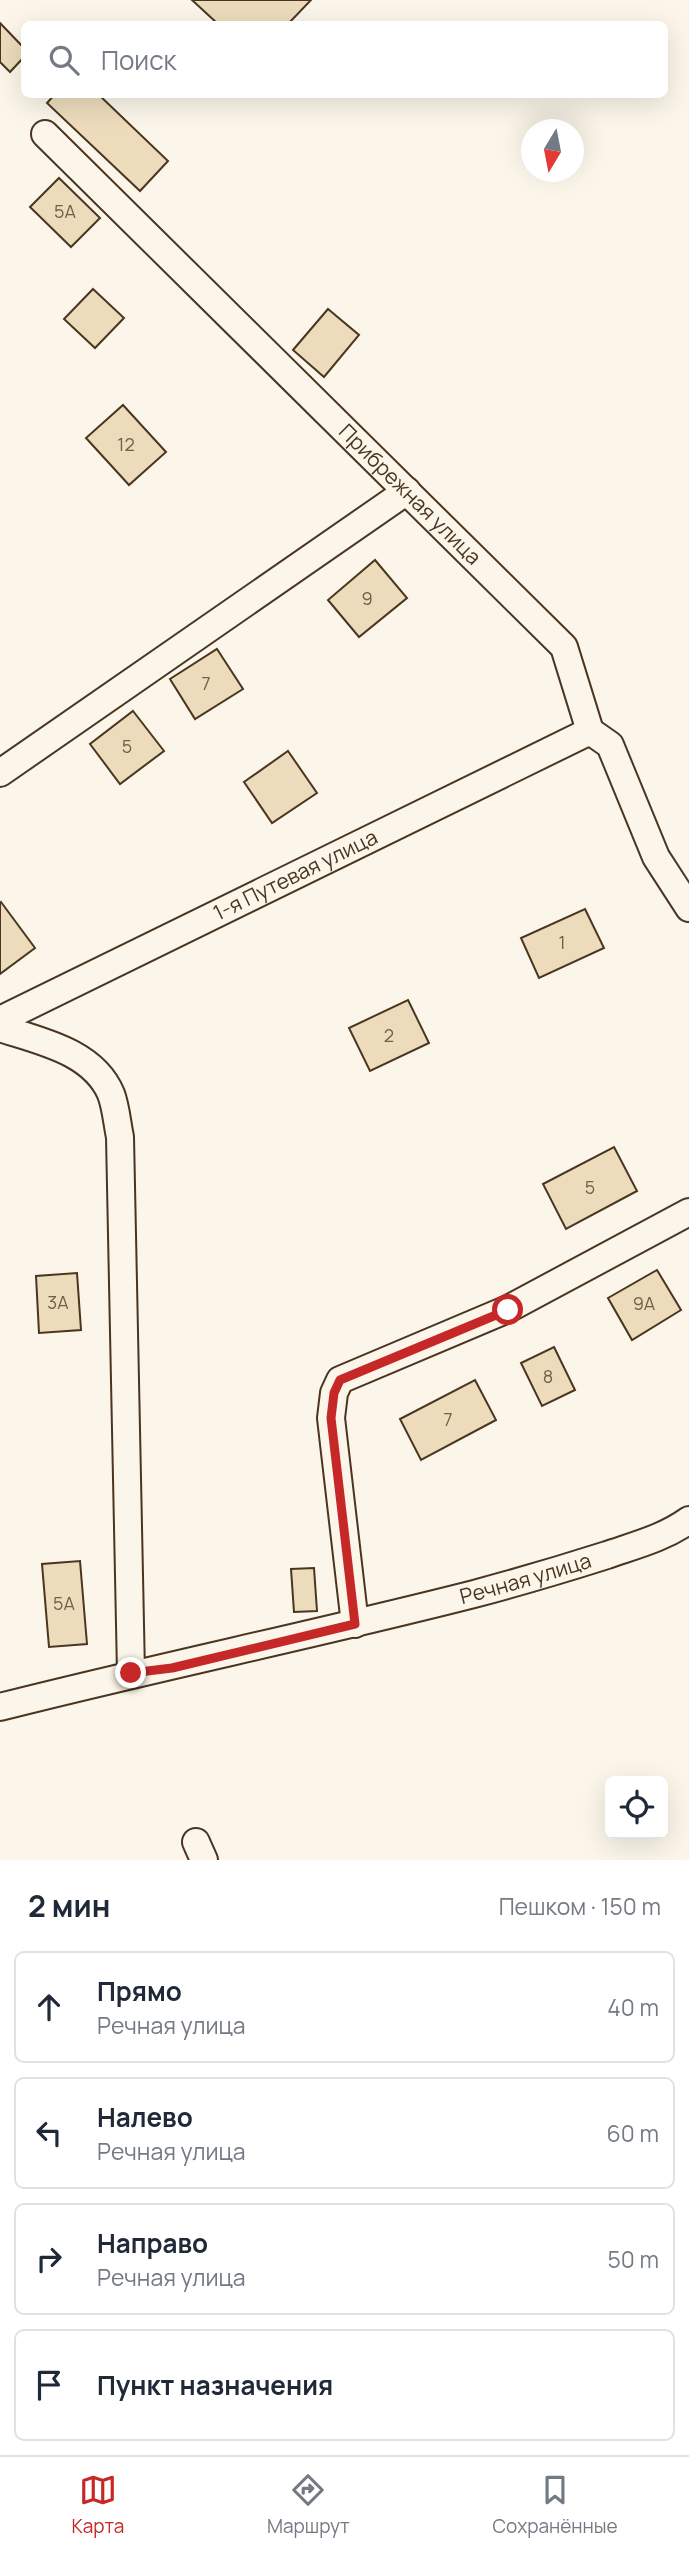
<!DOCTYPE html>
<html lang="ru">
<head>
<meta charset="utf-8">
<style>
	:root { --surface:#fff; --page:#f6f6f7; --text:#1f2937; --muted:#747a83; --line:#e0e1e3; --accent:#c62828 }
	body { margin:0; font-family:Manrope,sans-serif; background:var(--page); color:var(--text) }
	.controls { position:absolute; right:21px; bottom:21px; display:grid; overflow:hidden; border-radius:10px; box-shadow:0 7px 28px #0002 }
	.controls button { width:63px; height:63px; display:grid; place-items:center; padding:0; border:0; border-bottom:2px solid var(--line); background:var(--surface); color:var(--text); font:35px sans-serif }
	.compass { position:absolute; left:521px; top:119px; width:63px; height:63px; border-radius:50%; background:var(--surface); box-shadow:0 7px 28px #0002; rotate:190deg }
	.stop { position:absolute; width:21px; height:21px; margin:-16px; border:5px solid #c62828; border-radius:50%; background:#fff }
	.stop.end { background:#c62828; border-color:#fff; box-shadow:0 2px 7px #0008 }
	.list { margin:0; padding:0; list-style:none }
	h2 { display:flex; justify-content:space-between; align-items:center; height:91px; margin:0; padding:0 28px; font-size:30px }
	h2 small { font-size:23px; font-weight:400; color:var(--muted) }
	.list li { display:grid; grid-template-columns:46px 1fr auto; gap:21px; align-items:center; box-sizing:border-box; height:112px; margin:0 14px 14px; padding:0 14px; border:2px solid var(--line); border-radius:10px }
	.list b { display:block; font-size:26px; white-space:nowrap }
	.list p { margin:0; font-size:23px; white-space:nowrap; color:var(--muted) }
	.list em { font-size:23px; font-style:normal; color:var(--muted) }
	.icon { flex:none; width:38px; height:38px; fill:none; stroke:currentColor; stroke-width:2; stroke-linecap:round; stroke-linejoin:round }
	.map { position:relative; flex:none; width:689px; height:1860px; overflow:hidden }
	.search { position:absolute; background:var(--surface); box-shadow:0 7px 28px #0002; left:21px; right:21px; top:21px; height:77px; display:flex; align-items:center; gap:18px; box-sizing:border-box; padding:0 24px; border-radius:10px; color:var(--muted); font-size:26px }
	.sheet { height:595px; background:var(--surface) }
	nav { display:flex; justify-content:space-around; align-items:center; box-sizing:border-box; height:98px; border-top:2px solid var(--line); background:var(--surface); font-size:19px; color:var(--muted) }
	nav a { display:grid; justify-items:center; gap:4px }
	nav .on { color:var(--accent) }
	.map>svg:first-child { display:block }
	.building { fill:#ecdcbc; stroke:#4a3520; stroke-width:2 }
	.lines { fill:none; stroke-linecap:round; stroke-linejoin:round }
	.minor-casing { stroke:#4a3520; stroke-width:30 }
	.minor { stroke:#fbf6e9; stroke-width:26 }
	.route { stroke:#c62828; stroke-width:9 }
	.labels { text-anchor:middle; stroke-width:5; stroke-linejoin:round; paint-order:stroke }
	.number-label { font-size:18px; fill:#725f47 }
	.street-label { font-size:21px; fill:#4a3520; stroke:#fbf6e9 }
</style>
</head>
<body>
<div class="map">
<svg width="689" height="1860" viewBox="0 0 689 1860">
	<rect width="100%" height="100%" fill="#fbf6e9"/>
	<path class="building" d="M192,0H311L288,24H218Z
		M0,23L24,48V57L10,72L0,62Z
		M55,94H98L168,161L140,191L47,103Z
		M59,178L100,218L71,247L30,207Z
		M93,289L124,318L95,348L64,319Z
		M328,309L359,335L324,377L293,350Z
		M123,405L166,452L129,485L86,438Z
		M375,560L407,598L359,637L328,600Z
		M217,649L243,689L195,719L170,679Z
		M133,711L164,751L120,784L90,744Z
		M288,751L317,793L272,823L244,782Z
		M1,902L35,948L0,974V903Z
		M585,909L604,948L539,978L521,938Z
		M408,1000L429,1043L370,1071L349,1028Z
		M614,1147L637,1191L566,1229L543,1184Z
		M657,1270L681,1310L632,1340L608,1298Z
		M77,1273L81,1330L39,1333L36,1276Z
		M554,1347L575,1390L542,1406L521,1363Z
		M475,1380L496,1420L421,1460L400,1419Z
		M80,1561L87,1644L49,1647L42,1564Z
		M314,1568L317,1611L294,1612L291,1569Z"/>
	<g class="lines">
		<defs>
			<g id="minor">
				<path id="s1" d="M45,134L564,647L590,731L610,745L656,857L689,908"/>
				<path d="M0,773L407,491"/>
				<path id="s2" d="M0,1020L590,731"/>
				<path d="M0,1028C39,1041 93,1051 111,1094C116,1107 117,1123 120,1137L131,1673"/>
				<path d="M355,1624L331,1418L334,1393L340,1380L508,1309L689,1212"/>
				<path id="s3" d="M0,1707C158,1667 317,1634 474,1594C519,1582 563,1569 607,1555C636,1545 664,1538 689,1520"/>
				<path d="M196,1842L204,1860"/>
			</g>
		</defs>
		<use href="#minor" class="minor-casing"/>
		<use href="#minor" class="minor"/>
	</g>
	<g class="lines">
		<path class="route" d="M131,1673L172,1668L355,1624L331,1418L334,1393L340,1380L508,1310"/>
	</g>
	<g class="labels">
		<g class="number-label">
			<text x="65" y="218">5А</text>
			<text x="126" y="451">12</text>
			<text x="367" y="605">9</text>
			<text x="206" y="690">7</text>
			<text x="127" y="753">5</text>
			<text x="562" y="949">1</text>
			<text x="389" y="1042">2</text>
			<text x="590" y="1194">5</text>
			<text x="58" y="1309">3А</text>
			<text x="644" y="1310">9А</text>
			<text x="548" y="1383">8</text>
			<text x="448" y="1426">7</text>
			<text x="64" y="1610">5А</text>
		</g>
		<g class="street-label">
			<text dy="7" stroke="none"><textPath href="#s1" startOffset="513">Прибрежная улица</textPath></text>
			<text dy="7" stroke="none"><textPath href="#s2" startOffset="329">1-я Путевая улица</textPath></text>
			<text dy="7" stroke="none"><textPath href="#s3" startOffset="541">Речная улица</textPath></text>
		</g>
	</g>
</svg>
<div class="controls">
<button><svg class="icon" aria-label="locate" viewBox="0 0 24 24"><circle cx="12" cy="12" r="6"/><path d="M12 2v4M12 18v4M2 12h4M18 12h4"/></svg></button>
</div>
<svg class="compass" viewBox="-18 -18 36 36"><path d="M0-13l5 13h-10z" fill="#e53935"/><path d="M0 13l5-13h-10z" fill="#747a83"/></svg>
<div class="stop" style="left:508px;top:1310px"></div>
<div class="stop end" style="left:131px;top:1673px"></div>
<div class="search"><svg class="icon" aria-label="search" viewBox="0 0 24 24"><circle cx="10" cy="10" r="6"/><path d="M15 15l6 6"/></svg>Поиск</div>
</div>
<section class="sheet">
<h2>2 мин<small>Пешком · 150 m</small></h2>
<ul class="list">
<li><svg class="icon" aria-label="ahead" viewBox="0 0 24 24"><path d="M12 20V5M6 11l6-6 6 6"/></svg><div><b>Прямо</b><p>Речная улица</p></div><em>40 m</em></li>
<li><svg class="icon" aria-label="left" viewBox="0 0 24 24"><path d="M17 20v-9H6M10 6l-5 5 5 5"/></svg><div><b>Налево</b><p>Речная улица</p></div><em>60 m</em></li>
<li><svg class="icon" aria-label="right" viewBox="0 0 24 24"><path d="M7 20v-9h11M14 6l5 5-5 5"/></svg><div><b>Направо</b><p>Речная улица</p></div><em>50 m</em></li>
<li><svg class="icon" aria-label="arrive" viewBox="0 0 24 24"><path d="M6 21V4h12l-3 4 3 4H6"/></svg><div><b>Пункт назначения</b></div></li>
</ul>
</section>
<nav>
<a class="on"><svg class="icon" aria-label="map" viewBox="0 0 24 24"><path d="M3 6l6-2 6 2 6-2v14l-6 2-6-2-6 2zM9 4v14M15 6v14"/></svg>Карта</a>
<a><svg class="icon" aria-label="directions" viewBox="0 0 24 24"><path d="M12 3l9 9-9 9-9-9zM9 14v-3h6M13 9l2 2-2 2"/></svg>Маршрут</a>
<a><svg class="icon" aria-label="saved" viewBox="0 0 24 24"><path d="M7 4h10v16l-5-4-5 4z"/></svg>Сохранённые</a>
</nav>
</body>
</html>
